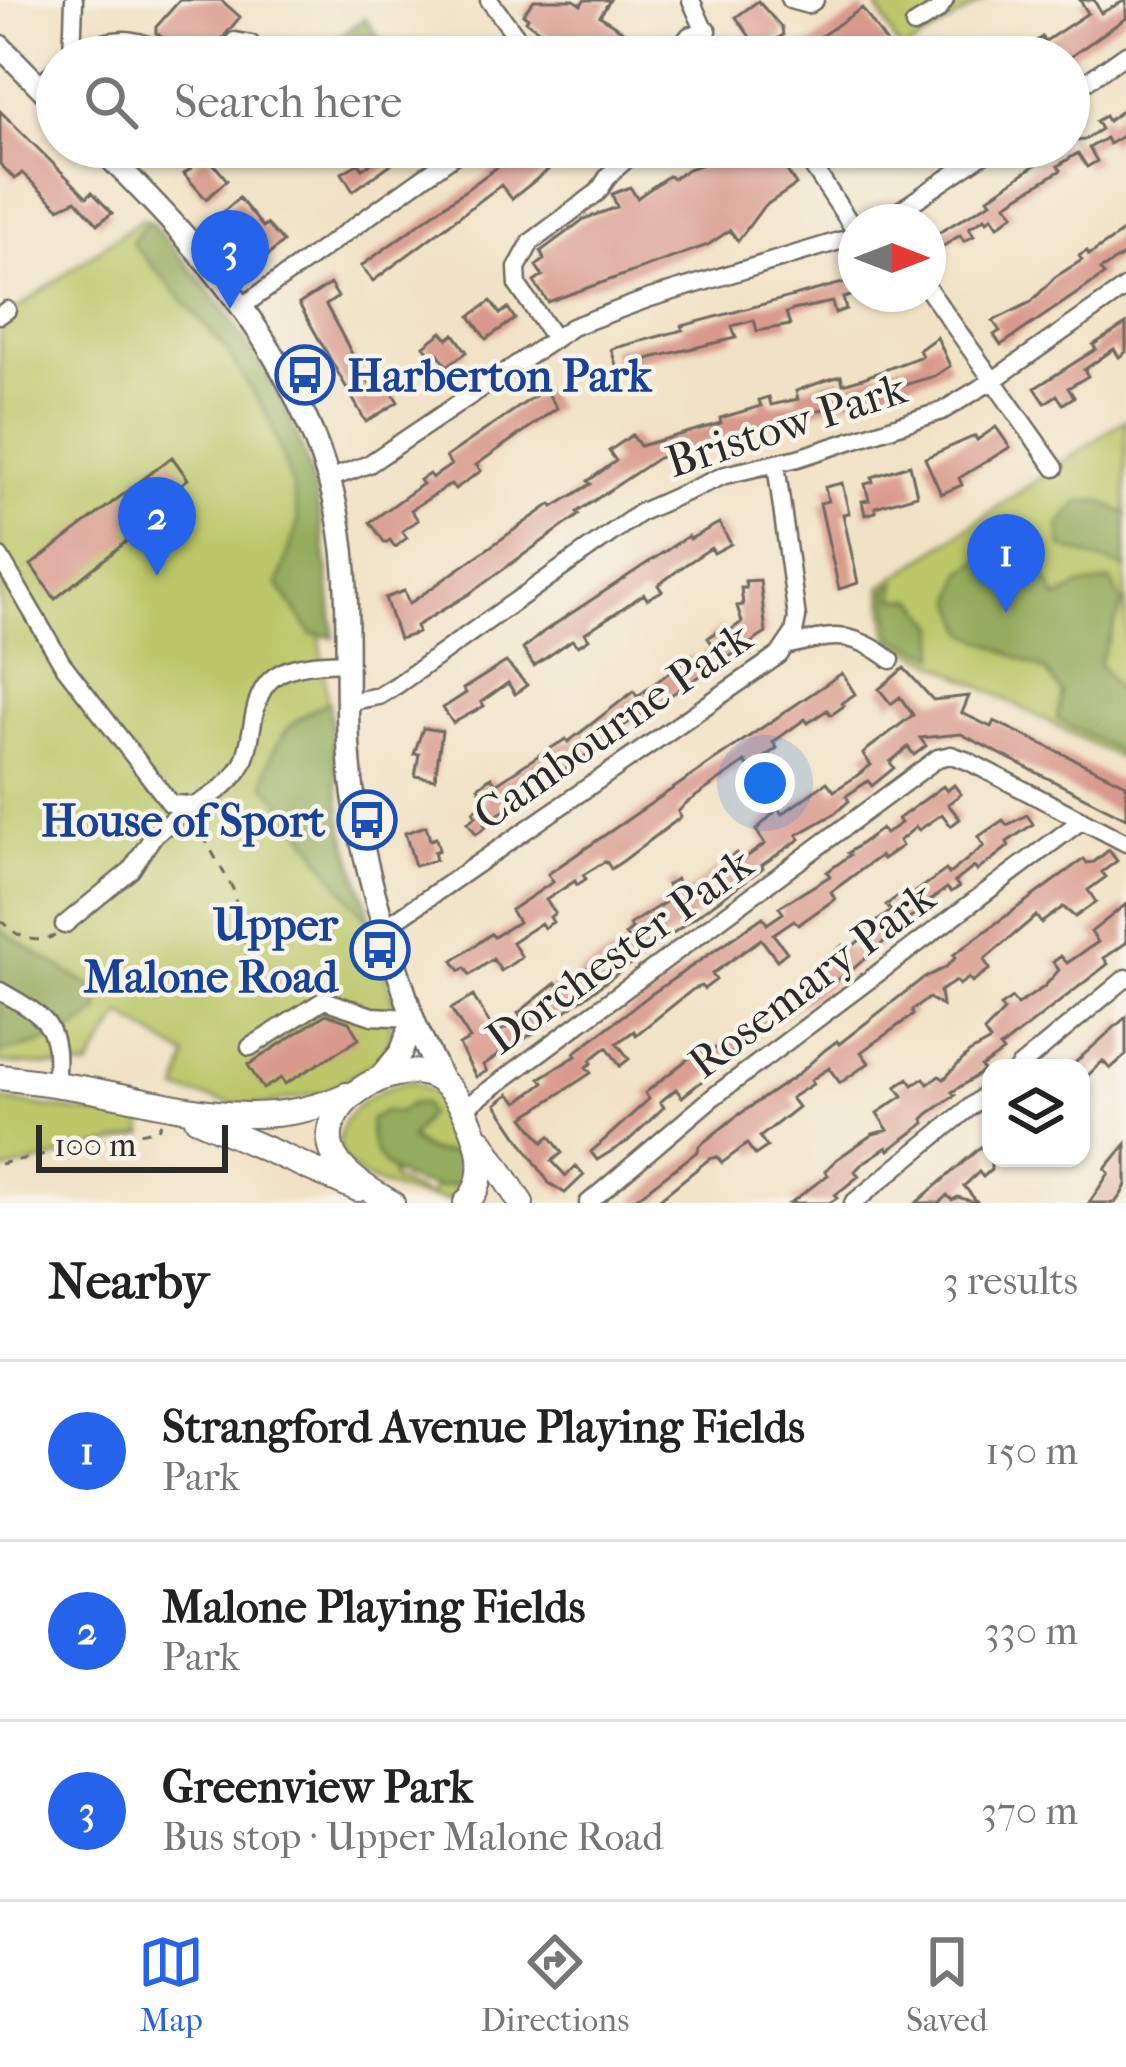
<!DOCTYPE html>
<html lang="en">
<head>
<meta charset="utf-8">
<style>
	:root { --surface:#fff; --page:#f2f2f2; --text:#222; --muted:#767676; --line:#e0e0e0; --accent:#2563eb }
	body { margin:0; font-family:"IM FELL French Canon",serif; background:var(--page); color:var(--text) }
	.controls { position:absolute; right:36px; bottom:36px; display:grid; overflow:hidden; border-radius:24px; box-shadow:0 3px 9px #0004 }
	.controls button { width:108px; height:108px; display:grid; place-items:center; padding:0; border:0; border-bottom:3px solid var(--line); background:var(--surface); color:var(--text); font:60px sans-serif }
	.compass { position:absolute; left:838px; top:204px; width:108px; height:108px; border-radius:50%; background:var(--surface); box-shadow:0 3px 9px #0004; rotate:90deg }
	.scale { position:absolute; left:36px; bottom:30px; width:192px; box-sizing:border-box; padding-left:12px; border:6px solid #2b2b2b; border-top:0; font-size:33px; line-height:42px; white-space:nowrap; color:#2b2b2b; -webkit-text-stroke:9px #f7f3e8; paint-order:stroke }
	.you { position:absolute; left:765px; top:783px; width:42px; height:42px; margin:-30px; border:9px solid #fff; border-radius:50%; background:#1a73e8; box-shadow:0 0 0 18px #1a73e833 }
	.badge { display:grid; place-items:center; width:78px; height:78px; border-radius:50%; background:var(--accent); color:#fff; font-size:39px; font-weight:700 }
	.pin { position:absolute; translate:-50% -99px; filter:drop-shadow(0 3px 6px #0008) }
	.pin::after { content:''; position:absolute; top:63px; width:42px; height:36px; background:inherit; clip-path:polygon(0 0,100% 0,50% 100%) }
	.list { margin:0; padding:0; list-style:none }
	h2 { display:flex; justify-content:space-between; align-items:center; height:156px; margin:0; padding:0 48px; font-size:51px }
	h2 small { font-size:39px; font-weight:400; color:var(--muted) }
	.list li { display:grid; grid-template-columns:78px 1fr auto; gap:36px; align-items:center; box-sizing:border-box; height:180px; padding:0 48px; border-top:3px solid var(--line) }
	.list b { display:block; font-size:45px; white-space:nowrap }
	.list p { margin:0; font-size:39px; white-space:nowrap; color:var(--muted) }
	.list em { font-size:39px; font-style:normal; color:var(--muted) }
	.icon { flex:none; width:66px; height:66px; fill:none; stroke:currentColor; stroke-width:2; stroke-linecap:round; stroke-linejoin:round }
	.map { position:relative; flex:none; width:1126px; height:1203px; overflow:hidden }
	.search { position:absolute; background:var(--surface); box-shadow:0 3px 9px #0004; left:36px; right:36px; top:36px; height:132px; display:flex; align-items:center; gap:30px; box-sizing:border-box; padding:0 42px; border-radius:66px; color:var(--muted); font-size:45px }
	.sheet { height:696px; background:var(--surface) }
	nav { display:flex; justify-content:space-around; align-items:center; box-sizing:border-box; height:168px; border-top:3px solid var(--line); background:var(--surface); font-size:33px; color:var(--muted) }
	nav a { display:grid; justify-items:center; gap:6px }
	nav .on { color:var(--accent) }
	.map>svg:first-child { display:block }
	.green { fill:#bbc769; stroke:#73794a; stroke-width:3; fill-rule:evenodd }
	.forest { fill:#94ac5d; stroke:#606c44; stroke-width:3 }
	.building { fill:#d9998c }
	.lines { fill:none; stroke-linecap:round; stroke-linejoin:round }
	.minor-casing { stroke:#706b61; stroke-width:21 }
	.major-casing { stroke:#706b61; stroke-width:26 }
	.highway-casing { stroke:#706b61; stroke-width:28 }
	.path { stroke:#706b61; stroke-width:3; stroke-dasharray:9 9; stroke-linecap:butt }
	.minor { stroke:#fff; stroke-width:16 }
	.major { stroke:#fff; stroke-width:21 }
	.highway { stroke:#fff; stroke-width:24 }
	.labels { text-anchor:middle; stroke-width:9; stroke-linejoin:round; paint-order:stroke }
	.transit-label { font-size:45px; font-weight:bold; fill:#164399; stroke:#f7f3e8; text-anchor:end }
	.street-label { font-size:45px; fill:#2b2b2b; stroke:#f7f3e8 }
</style>
</head>
<body>
<div class="map">
<svg width="1126" height="1203" viewBox="0 0 1126 1203">
	<rect width="100%" height="100%" fill="#f7f3e8"/>
	<filter id="ink" filterUnits="userSpaceOnUse"><feTurbulence type="fractalNoise" baseFrequency=".00833" numOctaves="2"/><feDisplacementMap in="SourceGraphic" scale="24" xChannelSelector="R" yChannelSelector="G"/><feConvolveMatrix kernelMatrix="1 2 1 2 8 2 1 2 1" color-interpolation-filters="sRGB"/></filter>
	<filter id="wash" filterUnits="userSpaceOnUse"><feTurbulence type="fractalNoise" baseFrequency=".004" numOctaves="4" result="noise"/><feDisplacementMap in="SourceGraphic" scale="48" xChannelSelector="R" yChannelSelector="G"/><feGaussianBlur stdDeviation="2.7" result="paint"/><feColorMatrix in="noise" values="0 0 0 0 0 0 0 0 0 0 0 0 0 0 0 0 0 1.4 0 .05"/><feComposite in="paint" operator="in"/></filter>
	<g filter="url(#wash)">
		<rect width="100%" height="100%" fill="#f1e2c5"/>
		<path class="green" d="M874,0H985L901,53Z
			M143,218L298,449L342,825L394,1003L389,1042L378,1060L326,1091L264,1105L235,1104L178,1091L187,1057L122,1015L88,1068L0,1063V321Z
			M1126,419V762L889,639L881,587Z
			M412,1081L438,1095L471,1149L475,1163L461,1199C433,1203 354,1185 342,1155C327,1115 380,1085 412,1081ZM385,1111L398,1113C410,1140 420,1156 452,1152L430,1197L393,1180Z
			M0,1100L142,1121L144,1135L0,1172Z"/>
		<path class="forest" d="M365,18L392,57H307Z
			M149,220C218,299 290,385 314,489C325,537 329,588 334,637L312,634L278,585L298,522L292,485L269,418L225,348L132,243Z
			M1080,501H1102L1126,514V568L1062,547L1059,526Z
			M983,559L1041,568L1057,599L1080,586L1111,581L1123,603L1099,663L1126,702V756L1057,719L1062,693L1046,671L967,633L955,601L962,572Z
			M897,582L894,598L917,600L937,627V656L894,637L886,590Z
			M329,702L342,825L373,925C331,882 306,828 265,785C269,743 290,718 329,702Z
			M0,930L95,989L100,1011C71,1037 38,1047 0,1052Z
			M423,1103L428,1114L410,1139C424,1152 434,1155 453,1152C513,1202 358,1203 371,1119L385,1111L398,1113L411,1104Z"/>
		<g id="blocks">
			<path class="building" d="M180,0H221L240,17L207,57L191,43L180,49L156,33V27Z
				M534,0H574L581,5L584,0H610L600,16L648,48L646,50L656,57H557L546,48L552,40L526,21L528,18L523,14Z
				M1080,0H1094L1101,13L1126,0V18L1070,57H1029L1024,49L1042,37L1044,42L1088,13Z
				M758,1L782,28L783,35L760,51L736,17Z
				M862,8L888,45L870,57H791Z
				M1126,108V134L1109,144L1106,138L1089,148L1097,161L1087,167L1078,153L1058,166L1061,170L1006,204L1014,214L998,226L992,217L987,221L985,218L969,228L974,236L964,241L960,235L933,253L928,239L991,202L988,198L1061,147H1069V130L1076,141L1084,140L1101,129L1096,121L1105,116L1108,121Z
				M0,111L87,197L92,192L112,213L98,224L76,200L59,208L22,173L15,179L0,164Z
				M374,147H415L353,191L342,173L359,163L362,169L381,157Z
				M525,147H564L543,161L548,170L512,199L501,185L373,281L361,266Z
				M752,147H772L796,185L763,207L738,241L730,230L708,245L548,302L534,282L543,276L536,266L544,260L541,251L584,219L617,207L612,194L630,187L637,198L668,176L674,178L688,169Z
				M206,155L227,180L206,199L184,174Z
				M239,198L263,227L267,224L283,242L261,262L220,215Z
				M1126,230V254L1100,270L1104,275L1001,345L994,335L1000,331L993,321L1031,302L1055,277L1082,260L1079,256L1087,251L1089,255Z
				M850,281L854,295L843,298L846,309L835,313L832,302L793,310L786,313L790,325L757,331L754,320L732,326L736,338L651,358L618,371L611,349L683,330L682,326Z
				M330,284L338,297L326,305L360,369L373,389L385,381L398,402L366,422L299,304Z
				M491,301L500,314L508,308L515,319L486,339L470,316Z
				M1126,324V352L1119,357L1114,349L1084,370L1088,376L1068,388L1074,397L1063,404L1057,395L1045,403L1035,388L1096,349L1093,345Z
				M442,332L448,339L454,334L467,352L447,366L438,353L432,357L424,346Z
				M937,337L950,366L935,376L658,458L577,512L579,515L469,594L416,626L418,633L399,639L385,598L404,591L409,604L551,504L553,507L591,484L588,481L616,461L609,451L632,435L640,446L721,423L720,418L761,406L759,400L769,397L771,405L798,399L796,391L824,381L841,376L843,384L863,378L922,356L919,350Z
				M545,389L557,408L476,465L481,471L455,489L451,484L411,510L418,520L402,531L407,538L395,547L390,540L385,543L370,522L423,484L420,480L429,474L432,478L451,465L446,457Z
				M996,427L1010,447L959,478L962,485L941,494L925,458L975,436L977,440Z
				M172,457L188,479L125,527L132,537L55,599L31,565Z
				M910,465L917,495L875,507L876,512L865,515L862,501L869,500L865,484L873,482L872,477Z
				M842,483L849,513L843,514L858,583L839,589L820,503L828,501L825,487Z
				M719,523L731,544L714,553L711,548L685,565L658,585L662,591L647,599L644,594L585,633L589,639L578,646L572,640L534,666L523,649L543,632L688,536L690,539Z
				M760,580L766,633L611,734L613,737L484,824L486,827L476,834L468,822L476,816L473,811L487,801L478,787L491,777L496,784L536,757L566,739L568,742L634,691L637,697L692,655L695,659L714,646L708,638L721,628L725,634L742,622L737,606L743,605L741,588H746L745,581Z
				M506,662L527,685L515,694L508,683L481,702L484,706L453,723L443,708L466,693L463,689Z
				M904,668L933,700L969,696L962,713L991,727L994,721L1126,784V818L961,734L920,738L926,746L914,755L908,747L890,762L894,768L872,786L868,781L846,796L849,801L834,814L797,835L800,839L762,865L763,868L549,1023L483,1065L487,1071L476,1077L459,1045L470,1039L451,1009L473,996L496,1034L522,1018L518,1013L556,983L562,991L579,979L575,975L630,942L625,935L632,929L629,925L675,896L667,885L676,879L686,892L736,853L742,860L765,844L756,830L778,809L782,814L827,782L834,791L855,777L871,765L863,754L868,749L913,715L900,697L891,704L879,689Z
				M842,673L855,694L842,703L844,706L831,715L827,710L808,723L805,719L773,742L777,748L749,768L745,762L685,804L678,812L681,817L623,861L611,869L606,861L583,875L586,879L577,885L575,881L546,900L555,913L550,917L553,922L544,928L541,923L512,942L522,957L501,971L493,959L470,975L465,968L460,971L453,961L491,934L494,937L518,922L511,910L553,882L548,874Z
				M423,728L442,731L435,779L415,776L419,754H414Z
				M954,785L961,794L948,804L960,819L951,826L942,814L919,830L916,827L899,841L902,846L883,859L880,856L831,892L835,899L798,925L794,920L773,934L787,952L777,960L761,939L712,974L716,980L704,989L701,986L692,990L636,1035L634,1031L617,1043L629,1059L620,1066L607,1047L590,1060L592,1063L586,1067L591,1073L524,1117L543,1142L550,1136L562,1153L552,1161L566,1176L576,1166L584,1175L565,1193L549,1183L496,1104L509,1094L518,1102L544,1083L540,1078L576,1056L574,1053L650,995L763,917L767,924L783,913L779,907L830,876L827,872L850,855L848,853L881,829L885,834L901,823L898,819L943,786L947,791Z
				M1027,815L1033,824L1007,842L1009,846L977,871L974,867L955,882L959,887L951,892L947,888L931,900L853,969L730,1054L732,1057L682,1097L676,1089L660,1102L664,1107L628,1141L597,1160L591,1152L649,1099L645,1093L655,1085L699,1050L704,1057L774,1003L770,999L829,963L830,955L843,945L848,950L866,935L863,932L891,911L886,905L902,893L906,899L946,870L949,874L984,846L978,837L1003,820L1007,825Z
				M426,826L430,840L436,838L439,850L434,852L436,860L415,866L405,833Z
				M1109,850L1117,861L1102,872L1106,877L1088,890L1096,902L1075,917L1063,907L1041,923L1036,916L984,960L990,969L972,982L969,978L959,985L956,981L940,991L942,1006L929,998L912,1010L913,1015L861,1052L869,1063L840,1083L829,1068L811,1080L813,1084L791,1098L798,1107L760,1137L767,1147L755,1155L747,1144L722,1163L717,1157L709,1159L655,1203H630L698,1151L699,1146L734,1118L797,1075L825,1050L837,1041L839,1044L922,979L946,967L955,958L953,955L1071,868L1084,859L1087,863L1094,862Z
				M1126,904V943L1104,958L1108,964L1000,1048L1003,1052L981,1067L984,1071L952,1092L955,1095L928,1114L923,1119L925,1123L889,1150L887,1147L863,1163L855,1171L859,1176L835,1195L837,1198L829,1203H790L828,1175L825,1171L837,1159L873,1134L888,1130L877,1113L903,1096L896,1087L908,1078L913,1085L924,1078L928,1084L939,1076L944,1079L969,1053L990,1041L984,1032L1004,1011L1000,1006L1012,998L1017,1005L1044,987L1059,970L1053,962L1061,956L1067,963L1098,942L1091,932Z
				M326,1014L349,1022L359,1039L285,1084L281,1078L263,1089L248,1065Z
				M1126,1017V1055L1110,1069L1103,1061L1081,1082V1068H1069Z
				M991,1138V1170L983,1177L979,1172L964,1186L978,1203L958,1197L952,1200L947,1195L939,1203H916Z
				M1126,1144V1185L1122,1193L1115,1203H1089L1109,1173L1105,1169Z"/>
		</g>
	</g>
	<g filter="url(#ink)">
		<use href="#blocks" fill-opacity="0" stroke="#706b61" stroke-width="3"/>
		<g class="lines">
			<defs>
				<path id="minor" d="M489,0L532,57
					M691,0L716,57
					M790,0L808,5L815,0
					M914,25L937,11L945,0
					M72,57C109,36 134,33 170,57
					M72,57L74,0
					M223,57L235,41L251,44L249,57
					M681,57V47L689,36L708,31
					M38,85L57,69
					M1069,94L1126,54
					M800,147L856,232
					M883,222L994,147
					M928,289L1055,468
					M244,305L466,147
					M0,315L7,310
					M554,338L518,286L517,268L531,242L598,192L609,175L640,147
					M329,479L369,464L572,327L650,298L856,236
					M0,557L62,663L170,803L194,806C213,796 233,782 243,763C257,733 247,689 282,672C301,663 326,663 347,662
					M785,646C831,635 851,629 891,660
					M347,702L379,696L397,685L641,512L725,475L798,458L942,411L992,381L1126,287
					M64,925L131,870L152,838L187,807
					M386,927L779,655L794,633L797,618L776,464
					M0,991C48,1018 61,1025 55,1084
					M250,1047L324,1000L372,1016L413,1018
					M1018,1068L1126,978
					M462,1110L938,758L951,755L968,761L1126,843
					M588,1203L713,1097L1082,820
					M853,1203L991,1090"/>
				<path id="major" d="M0,46L57,104
					M99,147C200,247 286,341 329,480C356,567 343,661 349,751C354,839 384,931 412,1015C419,1037 433,1059 442,1081
					M376,1082L401,1052L413,1020"/>
				<path id="highway" d="M0,1077C34,1081 68,1085 101,1092C185,1108 265,1133 347,1095
					M197,1119L358,1189
					M481,1141L521,1203
					M392,1203C371,1191 337,1172 331,1147C319,1099 400,1055 438,1079C456,1090 471,1121 477,1142C483,1164 483,1186 466,1203"/>
			</defs>
			<use href="#minor" class="minor-casing"/>
			<use href="#major" class="major-casing"/>
			<use href="#highway" class="highway-casing"/>
			<path class="path" d="M194,820L233,889L246,953L282,986L306,993
				M0,920C18,937 31,945 55,936
				M0,1164L158,1129L161,1123"/>
			<use href="#minor" class="minor"/>
			<use href="#major" class="major"/>
			<use href="#highway" class="highway"/>
		</g>
	</g>
	<defs>
		<symbol id="bus-ring" viewBox="-11 -11 22 22"><circle r="9.5" fill="#f7f3e8" stroke="#1a4fb4" stroke-width="1.5"/><path d="M-5-6H5V4H4V6H2V4H-2V6H-4V4H-5ZM-3.5-4V0h7V-4ZM-3.5 1.2v1.5H-2V1.2ZM2 1.2v1.5H3.5V1.2Z" fill="#1a4fb4"/></symbol>
	</defs>
	<g fill-rule="evenodd">
		<use href="#bus-ring" x="272" y="342" width="66" height="66"/>
		<use href="#bus-ring" x="334" y="787" width="66" height="66"/>
		<use href="#bus-ring" x="347" y="917" width="66" height="66"/>
	</g>
	<g class="labels">
		<g class="transit-label">
			<text x="347" y="391" text-anchor="start">Harberton Park</text>
			<text x="325" y="836">House of Sport</text>
			<text x="338" y="940">Upper<tspan x="338" dy="52">Malone Road</tspan></text>
		</g>
		<g class="street-label">
			<text transform="translate(786 424) rotate(-18)" y="16">Bristow Park</text>
			<text transform="translate(612 725) rotate(-35)" y="16">Cambourne Park</text>
			<text transform="translate(619 950) rotate(-36)" y="16">Dorchester Park</text>
			<text transform="translate(811 979) rotate(-37)" y="16">Rosemary Park</text>
		</g>
	</g>
</svg>
<div class="controls">
<button><svg class="icon" aria-label="layers" viewBox="0 0 24 24"><path d="M12 4l9 5-9 5-9-5zM3 14l9 5 9-5"/></svg></button>
</div>
<svg class="compass" viewBox="-18 -18 36 36"><path d="M0-13l5 13h-10z" fill="#e53935"/><path d="M0 13l5-13h-10z" fill="#767676"/></svg>
<div class="scale">100 m</div>
<div class="you"></div>
<div class="pin badge" style="left:1006px;top:613px">1</div>
<div class="pin badge" style="left:157px;top:576px">2</div>
<div class="pin badge" style="left:230px;top:309px">3</div>
<div class="search"><svg class="icon" aria-label="search" viewBox="0 0 24 24"><circle cx="10" cy="10" r="6"/><path d="M15 15l6 6"/></svg>Search here</div>
</div>
<section class="sheet">
<h2>Nearby<small>3 results</small></h2>
<ul class="list">
<li><span class="badge">1</span><div><b>Strangford Avenue Playing Fields</b><p>Park</p></div><em>150 m</em></li>
<li><span class="badge">2</span><div><b>Malone Playing Fields</b><p>Park</p></div><em>330 m</em></li>
<li><span class="badge">3</span><div><b>Greenview Park</b><p>Bus stop · Upper Malone Road</p></div><em>370 m</em></li>
</ul>
</section>
<nav>
<a class="on"><svg class="icon" aria-label="map" viewBox="0 0 24 24"><path d="M3 6l6-2 6 2 6-2v14l-6 2-6-2-6 2zM9 4v14M15 6v14"/></svg>Map</a>
<a><svg class="icon" aria-label="directions" viewBox="0 0 24 24"><path d="M12 3l9 9-9 9-9-9zM9 14v-3h6M13 9l2 2-2 2"/></svg>Directions</a>
<a><svg class="icon" aria-label="saved" viewBox="0 0 24 24"><path d="M7 4h10v16l-5-4-5 4z"/></svg>Saved</a>
</nav>
</body>
</html>
